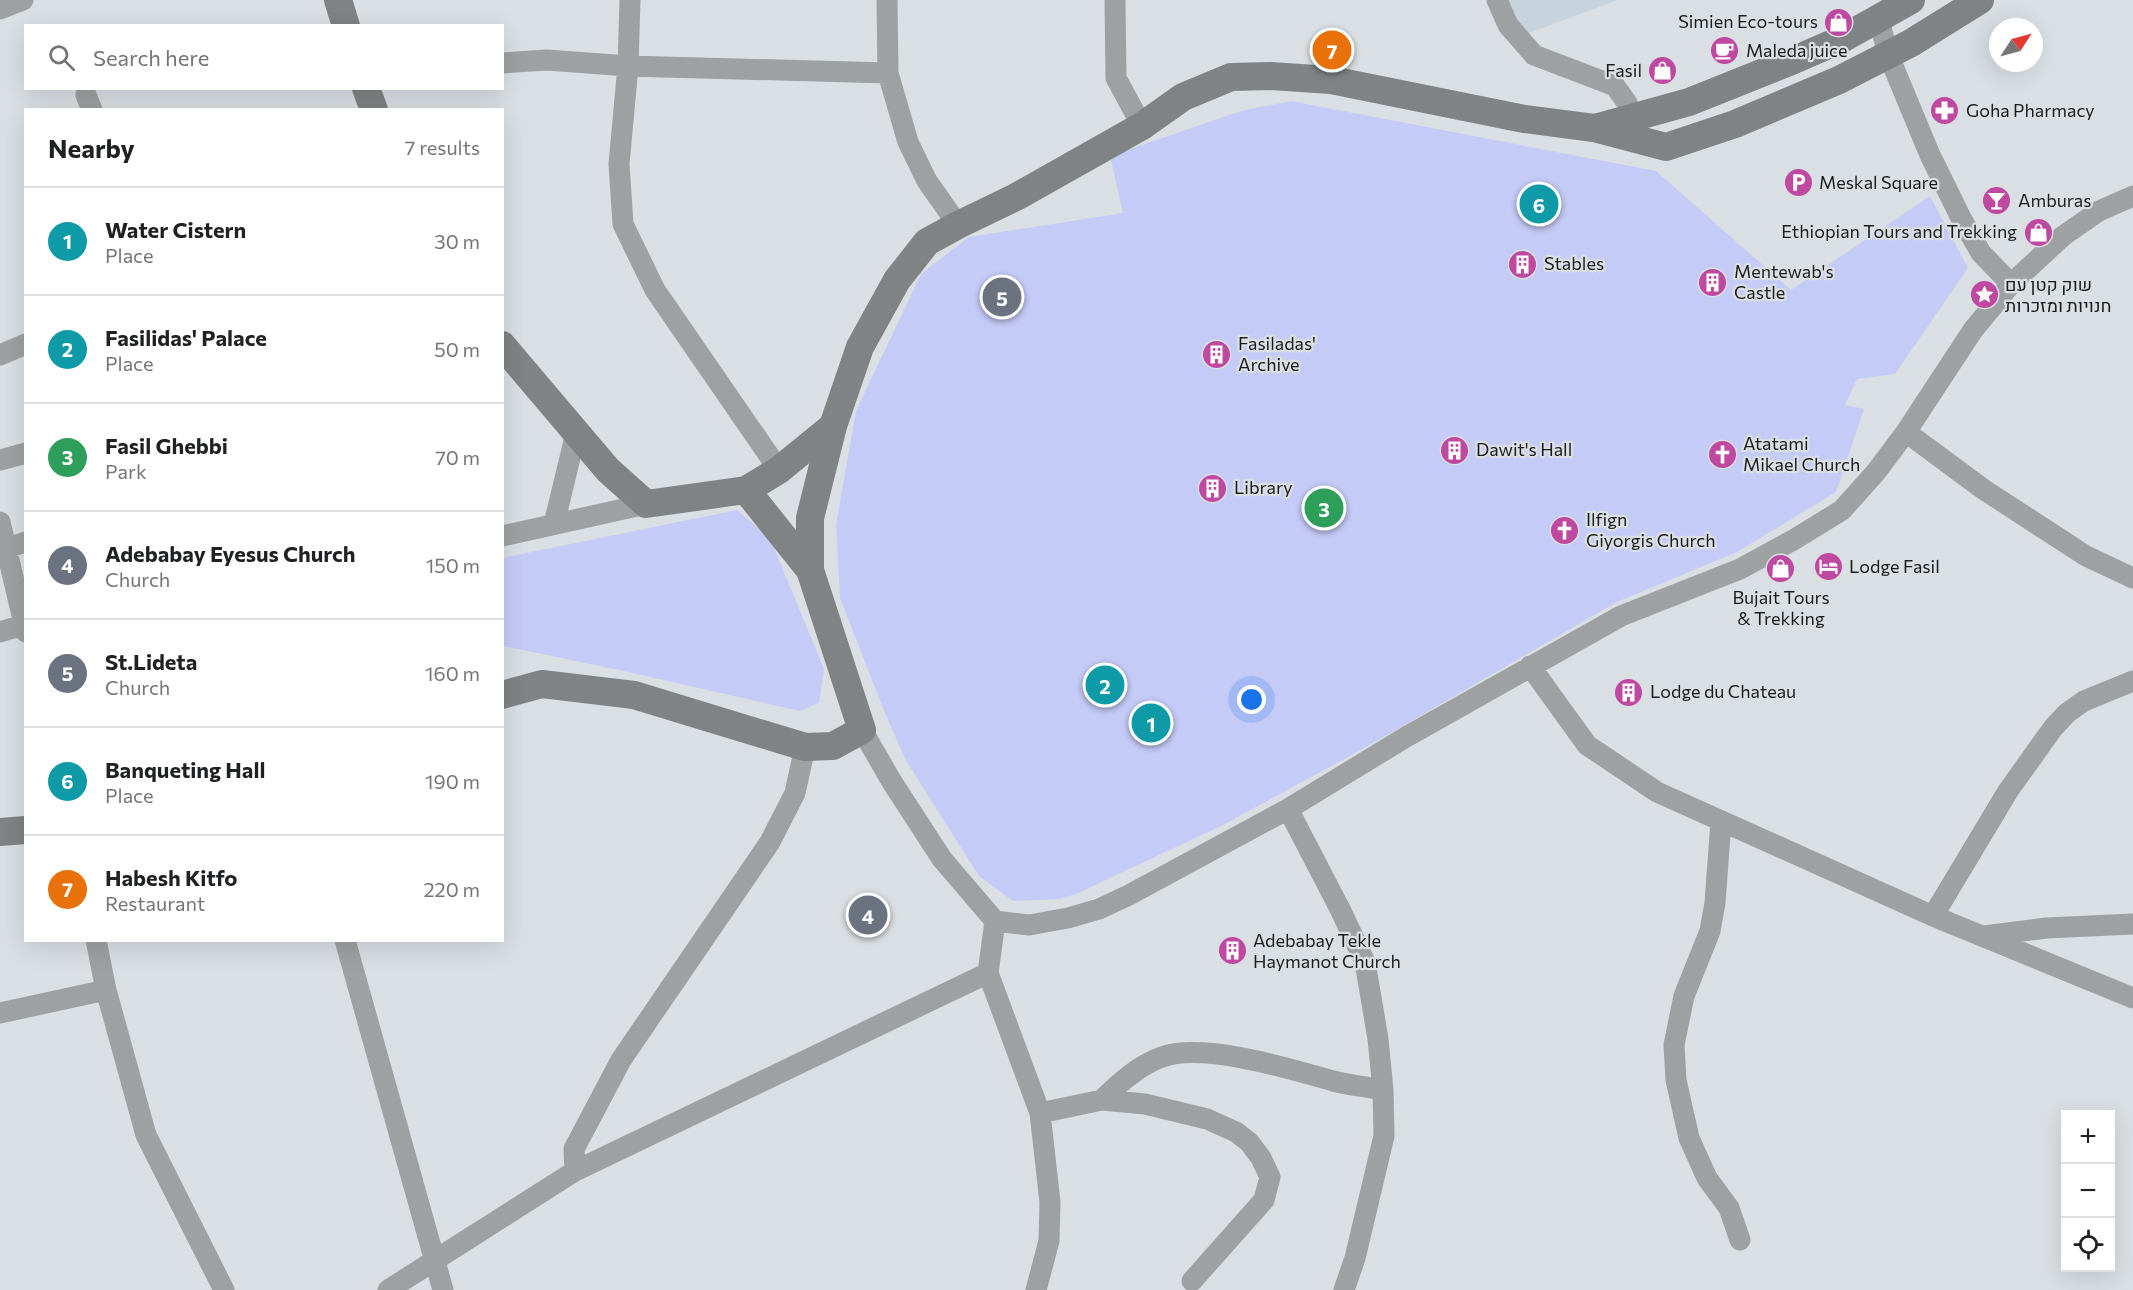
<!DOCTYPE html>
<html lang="en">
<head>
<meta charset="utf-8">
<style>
	:root { --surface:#fff; --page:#f6f6f6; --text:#202124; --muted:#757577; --line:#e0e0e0; --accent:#0b8043 }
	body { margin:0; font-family:Commissioner,Heebo,sans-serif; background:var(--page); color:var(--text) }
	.controls { position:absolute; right:18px; bottom:18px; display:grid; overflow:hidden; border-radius:0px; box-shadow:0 6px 24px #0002 }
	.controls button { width:54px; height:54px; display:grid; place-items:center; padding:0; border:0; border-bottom:2px solid var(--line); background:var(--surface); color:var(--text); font:30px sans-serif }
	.compass { position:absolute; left:1989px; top:18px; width:54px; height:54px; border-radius:50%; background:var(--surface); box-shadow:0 6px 24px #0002; rotate:54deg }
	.you { position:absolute; left:1252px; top:700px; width:21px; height:21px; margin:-15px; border:4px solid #fff; border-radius:50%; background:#1a73e8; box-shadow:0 0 0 9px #1a73e833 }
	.badge { display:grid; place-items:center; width:39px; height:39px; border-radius:50%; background:var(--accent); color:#fff; font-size:20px; font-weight:700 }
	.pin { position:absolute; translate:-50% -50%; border:3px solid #fff; box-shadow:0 2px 6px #0006 }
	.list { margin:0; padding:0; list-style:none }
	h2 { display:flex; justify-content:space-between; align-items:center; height:78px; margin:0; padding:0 24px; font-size:26px }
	h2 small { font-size:20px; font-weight:400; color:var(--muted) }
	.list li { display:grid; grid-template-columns:39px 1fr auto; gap:18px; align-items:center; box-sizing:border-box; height:108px; padding:0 24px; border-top:2px solid var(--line) }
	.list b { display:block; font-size:22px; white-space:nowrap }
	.list p { margin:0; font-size:20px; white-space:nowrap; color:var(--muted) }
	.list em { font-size:20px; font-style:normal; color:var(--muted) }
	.icon { flex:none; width:33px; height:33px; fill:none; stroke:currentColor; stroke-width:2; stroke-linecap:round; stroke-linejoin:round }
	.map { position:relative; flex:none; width:2133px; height:1290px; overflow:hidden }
	.search { position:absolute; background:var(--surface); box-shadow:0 6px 24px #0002; left:24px; top:24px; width:480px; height:66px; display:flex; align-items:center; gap:15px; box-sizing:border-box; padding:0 21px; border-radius:0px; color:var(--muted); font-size:22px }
	.panel { position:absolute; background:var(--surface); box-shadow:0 6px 24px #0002; left:24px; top:108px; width:480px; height:834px; border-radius:0px }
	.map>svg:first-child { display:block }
	.built { fill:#c8d4dd }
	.green { fill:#c5cbf7 }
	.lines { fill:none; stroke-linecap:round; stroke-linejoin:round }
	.street { stroke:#9ea1a2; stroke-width:21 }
	.secondary { stroke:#7f8384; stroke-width:28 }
	.labels { text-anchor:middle; stroke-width:4.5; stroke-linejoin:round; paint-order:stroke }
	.poi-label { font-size:18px; fill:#191b1c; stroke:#dadfe3; text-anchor:start }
</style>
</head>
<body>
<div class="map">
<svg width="2133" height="1290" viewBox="0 0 2133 1290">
	<rect width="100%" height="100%" fill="#dadfe3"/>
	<path class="built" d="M1505,0H1618L1518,37Z"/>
	<path class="green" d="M1291,101L1656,171L1791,290L1930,196L1968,268L1895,374L1857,379L1845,405L1864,409L1836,492L1737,552L1617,602L1368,746L1223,825L1076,894L1060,899L1013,901L979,876L905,759L883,708L840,598L836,525L856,411L921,274L969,237L1123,213L1110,156L1241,111Z
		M737,510L770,538L824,669L819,703L800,711L619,670L503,646L502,558Z"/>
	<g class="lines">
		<path class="street" d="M630,0L628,66L619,164L623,224L655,290L779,470
			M887,0L888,73L908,142L927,181L958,225
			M1115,0L1116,78L1142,126
			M1497,0L1508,25L1534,55L1615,86L1627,103L1634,131
			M0,9L23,0
			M1879,20L1888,54L1930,155L1961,218L1981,253L2011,284
			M502,63L547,60L628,66L888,73
			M86,95L92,110
			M0,355L26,344
			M1906,432L1983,489L2086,556L2133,578
			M0,460L26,453
			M0,522L26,632
			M554,524L576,433
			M502,536L646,504
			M6,548L26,542
			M0,632L26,624
			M1530,666L1587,745L1657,792L1933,916L2133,998
			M862,730L892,782L942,859L995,921L1029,925L1068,918L1099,909L1129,895L1288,809L1406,737L1621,616L1740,569L1795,539L1842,510L1876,472L1906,432L1973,330L2011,284L2063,236L2099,211L2133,196
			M1288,809L1340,909L1365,962L1378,1039L1383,1090L1384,1136L1355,1258L1344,1290
			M1721,821L1715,903L1710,931L1684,996L1674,1045L1676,1080L1689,1138L1707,1178L1729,1208L1740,1240
			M1933,916L2008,791L2053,728L2067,713L2084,701L2133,681
			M995,921L988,973L1040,1113L1050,1202L1049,1241L1036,1290
			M1984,936L2046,928L2133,924
			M96,940L106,990L146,1135L224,1290
			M345,940L443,1290
			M0,1013L106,990
			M1102,1100C1119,1083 1139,1065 1162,1057C1203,1042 1291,1069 1333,1081C1349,1085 1367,1087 1383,1090
			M1040,1113L1102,1100L1145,1104L1207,1119L1236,1132L1249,1142L1261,1158L1270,1177L1264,1200L1192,1281
			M575,1171L574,1149L621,1060L770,842L795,793L805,747
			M388,1290L575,1171L988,973"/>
		<path class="secondary" d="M338,0L346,26
			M366,88L374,110
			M1595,128L1689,102L1794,60L1840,40L1911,0
			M502,345L608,470L646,504L746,490L779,470L833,426
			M746,490L810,570
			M502,695L542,684L634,695L805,747L833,746L862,730L810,570V518L833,426L860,347L897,280L927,242L958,225L1016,197L1142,126L1183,97L1231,77L1270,76L1331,80L1524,119L1594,128L1666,147L1735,124L1839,80L1911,43L1980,0
			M0,832L26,830"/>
	</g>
	<defs>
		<symbol id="shop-disc" viewBox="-11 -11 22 22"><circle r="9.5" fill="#bf49a1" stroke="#dadfe3"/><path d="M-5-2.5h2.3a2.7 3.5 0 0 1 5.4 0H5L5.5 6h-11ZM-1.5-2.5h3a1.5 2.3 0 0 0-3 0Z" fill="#fff"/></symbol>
		<symbol id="cafe-disc" viewBox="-11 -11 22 22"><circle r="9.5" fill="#bf49a1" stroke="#dadfe3"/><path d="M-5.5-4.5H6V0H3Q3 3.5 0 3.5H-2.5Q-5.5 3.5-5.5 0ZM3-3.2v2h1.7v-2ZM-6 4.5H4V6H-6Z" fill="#fff"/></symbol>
		<symbol id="pharmacy-disc" viewBox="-11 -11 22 22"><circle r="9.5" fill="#bf49a1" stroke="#dadfe3"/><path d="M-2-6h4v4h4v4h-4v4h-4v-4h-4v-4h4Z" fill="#fff"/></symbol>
		<symbol id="parking-disc" viewBox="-11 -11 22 22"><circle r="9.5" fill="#bf49a1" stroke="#dadfe3"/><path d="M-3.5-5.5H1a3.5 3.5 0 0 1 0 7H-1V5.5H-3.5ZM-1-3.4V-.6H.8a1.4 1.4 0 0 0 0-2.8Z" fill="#fff"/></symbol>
		<symbol id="bar-disc" viewBox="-11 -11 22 22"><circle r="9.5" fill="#bf49a1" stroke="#dadfe3"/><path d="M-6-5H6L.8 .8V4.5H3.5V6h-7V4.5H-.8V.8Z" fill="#fff"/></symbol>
		<symbol id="building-disc" viewBox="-11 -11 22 22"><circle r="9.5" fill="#bf49a1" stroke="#dadfe3"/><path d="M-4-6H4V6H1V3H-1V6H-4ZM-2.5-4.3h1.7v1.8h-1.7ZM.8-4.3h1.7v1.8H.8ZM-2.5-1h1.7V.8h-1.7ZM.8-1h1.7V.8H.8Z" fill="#fff"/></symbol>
		<symbol id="sight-disc" viewBox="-11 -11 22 22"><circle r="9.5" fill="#bf49a1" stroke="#dadfe3"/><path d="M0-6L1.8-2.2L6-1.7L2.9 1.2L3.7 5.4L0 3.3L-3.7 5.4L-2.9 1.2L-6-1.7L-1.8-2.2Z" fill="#fff"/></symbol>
		<symbol id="church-disc" viewBox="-11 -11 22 22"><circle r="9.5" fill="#bf49a1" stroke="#dadfe3"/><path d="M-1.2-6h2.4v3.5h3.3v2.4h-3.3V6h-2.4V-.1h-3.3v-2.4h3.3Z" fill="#fff"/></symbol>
		<symbol id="hotel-disc" viewBox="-11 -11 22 22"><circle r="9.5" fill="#bf49a1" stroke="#dadfe3"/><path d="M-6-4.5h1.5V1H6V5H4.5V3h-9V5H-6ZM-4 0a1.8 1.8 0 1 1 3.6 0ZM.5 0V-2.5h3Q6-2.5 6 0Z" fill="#fff"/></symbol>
	</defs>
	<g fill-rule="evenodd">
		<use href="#shop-disc" x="1822" y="6" width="33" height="33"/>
		<use href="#cafe-disc" x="1708" y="34" width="33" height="33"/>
		<use href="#shop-disc" x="1646" y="54" width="33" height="33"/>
		<use href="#pharmacy-disc" x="1928" y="94" width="33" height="33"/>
		<use href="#parking-disc" x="1782" y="166" width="33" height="33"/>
		<use href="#bar-disc" x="1980" y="184" width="33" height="33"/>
		<use href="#shop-disc" x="2022" y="216" width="33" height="33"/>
		<use href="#building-disc" x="1506" y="248" width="33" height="33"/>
		<use href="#building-disc" x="1696" y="266" width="33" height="33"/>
		<use href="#sight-disc" x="1968" y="278" width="33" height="33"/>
		<use href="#building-disc" x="1200" y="338" width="33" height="33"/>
		<use href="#building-disc" x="1438" y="434" width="33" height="33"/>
		<use href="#church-disc" x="1706" y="438" width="33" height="33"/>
		<use href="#building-disc" x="1196" y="472" width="33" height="33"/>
		<use href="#church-disc" x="1548" y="514" width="33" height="33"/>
		<use href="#hotel-disc" x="1812" y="550" width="33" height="33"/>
		<use href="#shop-disc" x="1764" y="552" width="33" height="33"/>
		<use href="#building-disc" x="1612" y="676" width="33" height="33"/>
		<use href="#building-disc" x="1216" y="934" width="33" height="33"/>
	</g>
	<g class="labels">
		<g class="poi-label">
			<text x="1818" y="28" text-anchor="end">Simien Eco-tours</text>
			<text x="1746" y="57">Maleda juice</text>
			<text x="1642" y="77" text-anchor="end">Fasil</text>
			<text x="1966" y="117">Goha Pharmacy</text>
			<text x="1819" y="189">Meskal Square</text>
			<text x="2018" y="207">Amburas</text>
			<text x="2017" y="238" text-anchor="end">Ethiopian Tours and Trekking</text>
			<text x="1544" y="270">Stables</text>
			<text x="1734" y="278">Mentewab's<tspan x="1734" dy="21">Castle</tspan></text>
			<text x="2005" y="291">שוק קטן עם<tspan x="2005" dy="21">חנויות ומזכרות</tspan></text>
			<text x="1238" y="350">Fasiladas'<tspan x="1238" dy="21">Archive</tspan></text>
			<text x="1743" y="450">Atatami<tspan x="1743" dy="21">Mikael Church</tspan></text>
			<text x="1476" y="456">Dawit's Hall</text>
			<text x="1234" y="494">Library</text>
			<text x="1586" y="526">Ilfign<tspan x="1586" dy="21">Giyorgis Church</tspan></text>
			<text x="1849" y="573">Lodge Fasil</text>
			<text x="1781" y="604" text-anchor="middle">Bujait Tours<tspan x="1781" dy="21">&amp; Trekking</tspan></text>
			<text x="1650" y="698">Lodge du Chateau</text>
			<text x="1253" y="947">Adebabay Tekle<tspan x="1253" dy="21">Haymanot Church</tspan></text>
		</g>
	</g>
</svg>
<div class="controls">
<button>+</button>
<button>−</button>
<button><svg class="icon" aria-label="locate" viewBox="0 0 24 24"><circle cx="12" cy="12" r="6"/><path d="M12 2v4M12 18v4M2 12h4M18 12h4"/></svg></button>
</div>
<svg class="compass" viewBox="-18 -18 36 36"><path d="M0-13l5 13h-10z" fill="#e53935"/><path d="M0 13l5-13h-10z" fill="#757577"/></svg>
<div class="you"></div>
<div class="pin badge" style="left:1151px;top:723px;background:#0f9aa8">1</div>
<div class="pin badge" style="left:1105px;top:685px;background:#0f9aa8">2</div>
<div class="pin badge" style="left:1324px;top:508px;background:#2e9e5b">3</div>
<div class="pin badge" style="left:868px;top:915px;background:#6b7280">4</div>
<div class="pin badge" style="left:1002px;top:297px;background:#6b7280">5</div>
<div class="pin badge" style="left:1539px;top:204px;background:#0f9aa8">6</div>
<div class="pin badge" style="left:1332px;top:50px;background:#e8710a">7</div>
<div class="search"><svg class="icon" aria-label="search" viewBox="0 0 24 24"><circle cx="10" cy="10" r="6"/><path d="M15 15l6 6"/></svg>Search here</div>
<section class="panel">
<h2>Nearby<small>7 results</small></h2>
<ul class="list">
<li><span class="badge" style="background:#0f9aa8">1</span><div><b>Water Cistern</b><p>Place</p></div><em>30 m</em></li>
<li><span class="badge" style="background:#0f9aa8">2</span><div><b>Fasilidas' Palace</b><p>Place</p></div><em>50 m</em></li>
<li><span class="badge" style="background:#2e9e5b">3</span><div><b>Fasil Ghebbi</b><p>Park</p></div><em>70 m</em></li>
<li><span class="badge" style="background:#6b7280">4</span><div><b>Adebabay Eyesus Church</b><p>Church</p></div><em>150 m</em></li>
<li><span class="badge" style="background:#6b7280">5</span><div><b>St.Lideta</b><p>Church</p></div><em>160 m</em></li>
<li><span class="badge" style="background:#0f9aa8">6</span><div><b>Banqueting Hall</b><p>Place</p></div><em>190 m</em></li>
<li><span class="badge" style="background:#e8710a">7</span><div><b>Habesh Kitfo</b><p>Restaurant</p></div><em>220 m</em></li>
</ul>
</section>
</div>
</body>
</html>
